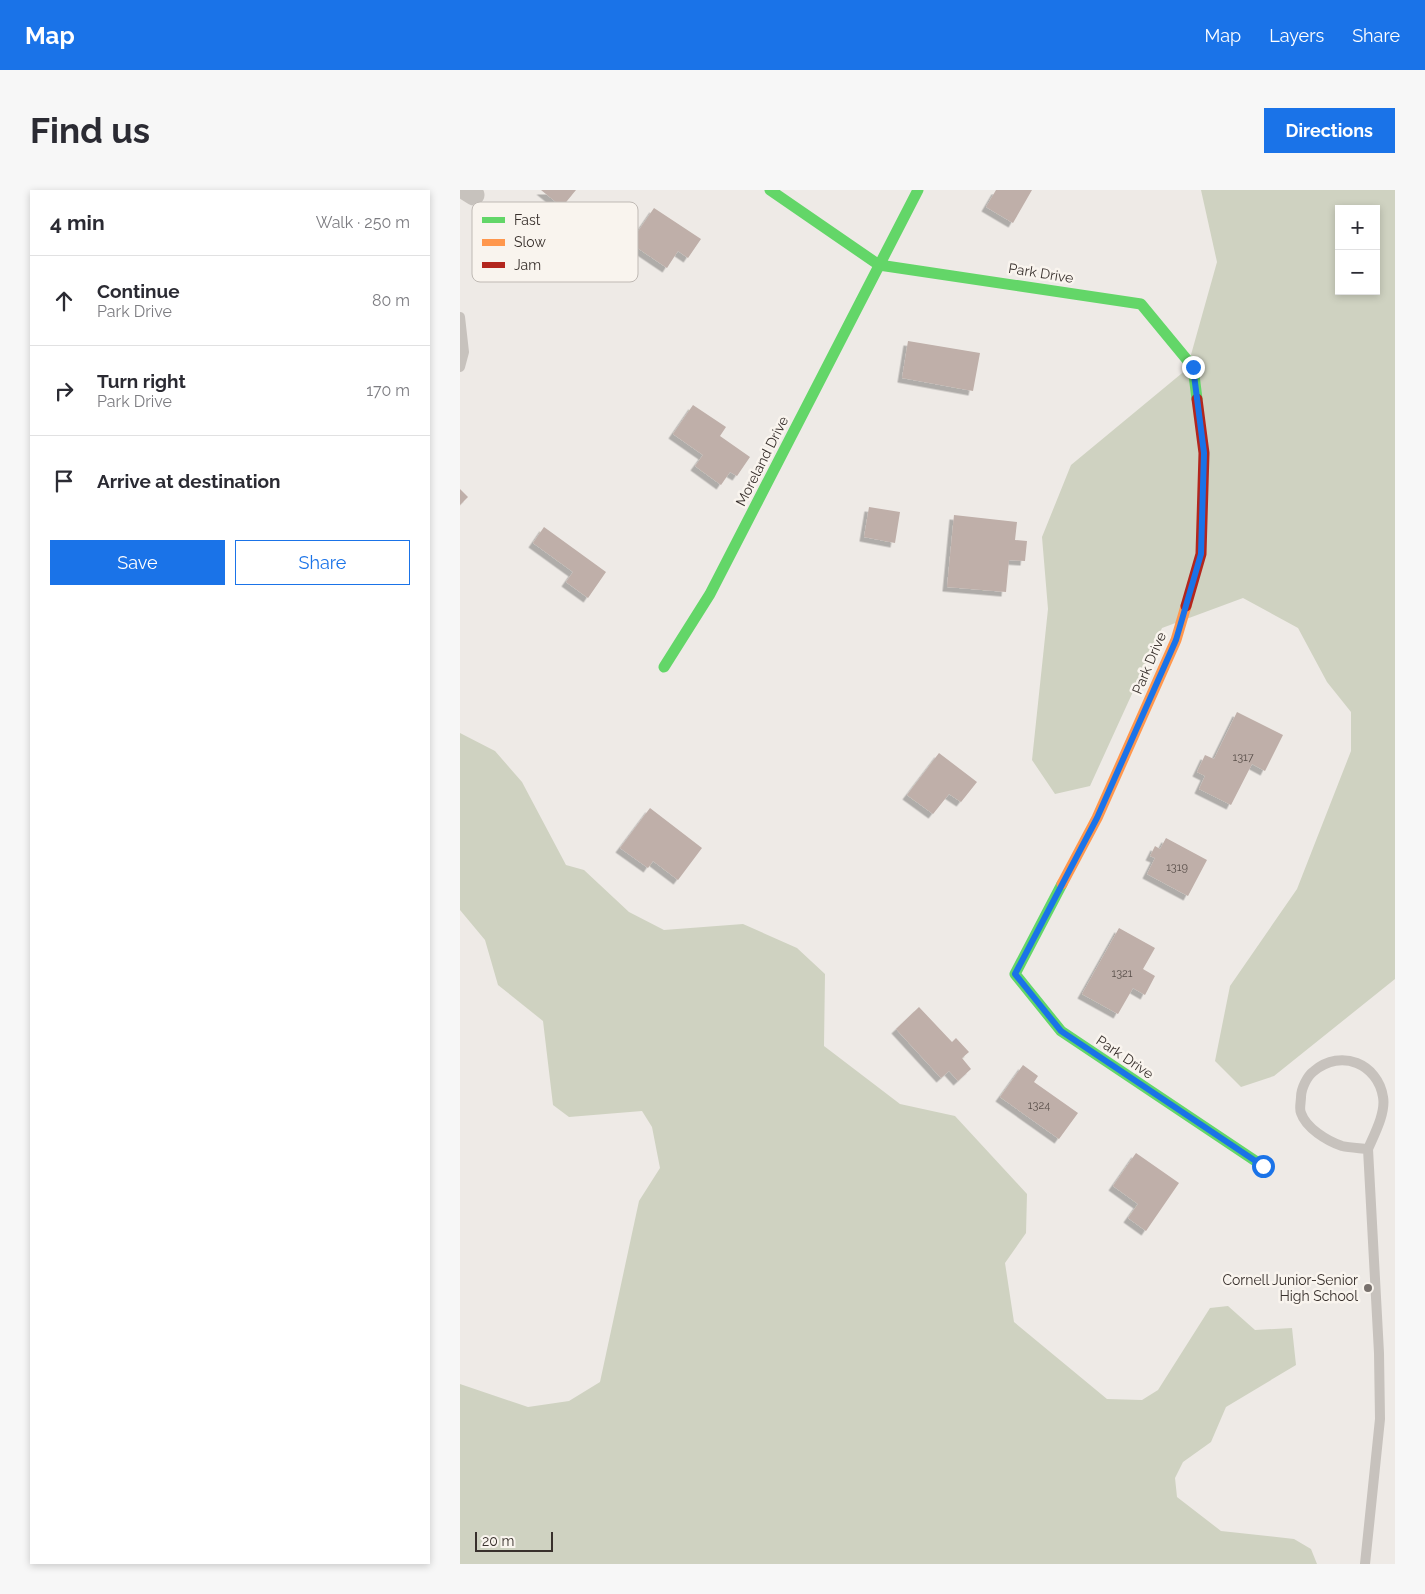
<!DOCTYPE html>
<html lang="en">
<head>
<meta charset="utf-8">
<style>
	:root { --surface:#fff; --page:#f7f7f7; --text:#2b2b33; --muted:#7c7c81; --line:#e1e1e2; --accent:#1a73e8 }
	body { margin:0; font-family:Raleway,sans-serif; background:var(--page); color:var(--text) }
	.controls { position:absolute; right:15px; top:15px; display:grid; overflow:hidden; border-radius:0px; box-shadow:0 2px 8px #0003 }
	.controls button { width:45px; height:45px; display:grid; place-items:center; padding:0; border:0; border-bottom:1px solid var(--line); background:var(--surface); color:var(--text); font:25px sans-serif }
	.scale { position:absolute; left:15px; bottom:12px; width:78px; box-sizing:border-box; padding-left:5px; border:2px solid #38302c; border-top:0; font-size:14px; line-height:18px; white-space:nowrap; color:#38302c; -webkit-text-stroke:4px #f9f4ee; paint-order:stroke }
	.stop { position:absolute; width:15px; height:15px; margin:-11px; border:4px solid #1a73e8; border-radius:50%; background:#fff }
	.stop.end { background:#1a73e8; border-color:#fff; box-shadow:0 1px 5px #0008 }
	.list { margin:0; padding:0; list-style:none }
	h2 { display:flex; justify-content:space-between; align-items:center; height:65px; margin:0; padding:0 20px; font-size:21px }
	h2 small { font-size:16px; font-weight:400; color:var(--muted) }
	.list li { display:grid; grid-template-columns:32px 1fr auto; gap:15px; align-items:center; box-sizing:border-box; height:90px; padding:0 20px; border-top:1px solid var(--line) }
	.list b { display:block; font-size:19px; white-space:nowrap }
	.list p { margin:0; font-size:16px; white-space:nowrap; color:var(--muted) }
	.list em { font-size:16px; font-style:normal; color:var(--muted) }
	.actions { display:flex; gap:10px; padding:15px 20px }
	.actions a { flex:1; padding:11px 0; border:1px solid var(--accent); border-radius:0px; text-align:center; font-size:18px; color:var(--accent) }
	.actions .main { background:var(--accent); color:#fff }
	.icon { flex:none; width:28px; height:28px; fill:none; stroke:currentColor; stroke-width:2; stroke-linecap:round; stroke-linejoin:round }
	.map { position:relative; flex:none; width:935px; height:1374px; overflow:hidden; border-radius:0px }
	header { display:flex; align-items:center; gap:30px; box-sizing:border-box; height:70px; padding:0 25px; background:var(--accent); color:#fff }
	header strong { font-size:24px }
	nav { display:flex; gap:28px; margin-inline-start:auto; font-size:18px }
	.intro { display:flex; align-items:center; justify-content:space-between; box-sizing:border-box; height:120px; padding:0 30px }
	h1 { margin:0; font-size:35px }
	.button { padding:12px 22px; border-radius:0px; background:var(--accent); color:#fff; font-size:18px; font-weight:700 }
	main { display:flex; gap:30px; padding:0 30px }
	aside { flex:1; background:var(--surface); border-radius:0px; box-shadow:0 2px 8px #0003 }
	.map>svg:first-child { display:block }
	.green { fill:#cfd2c1; fill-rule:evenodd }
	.building { fill:#bfafa9; filter:url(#shadow) }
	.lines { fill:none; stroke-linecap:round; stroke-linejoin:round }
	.lane { stroke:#c7c2bd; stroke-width:10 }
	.street { stroke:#c7c2bd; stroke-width:21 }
	.fast { stroke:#63d668; stroke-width:11 }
	.slow { stroke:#ff974d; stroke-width:11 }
	.jam { stroke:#b3261e; stroke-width:11 }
	.route { stroke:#1a73e8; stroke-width:6 }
	.poi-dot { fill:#78716d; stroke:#f9f4ee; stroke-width:2 }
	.labels { text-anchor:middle; stroke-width:5; stroke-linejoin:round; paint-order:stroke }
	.number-label { font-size:11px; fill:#5a504b }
	.street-label { font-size:14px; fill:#38302c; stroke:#f9f4ee }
	.poi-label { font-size:14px; fill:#38302c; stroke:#f9f4ee; text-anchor:end }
	.key { fill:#f9f4ee; stroke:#bfb9b4; stroke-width:1 }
	.key-label { font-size:14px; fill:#38302c }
</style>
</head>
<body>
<header>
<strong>Map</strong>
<nav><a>Map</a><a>Layers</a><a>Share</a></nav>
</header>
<div class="intro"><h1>Find us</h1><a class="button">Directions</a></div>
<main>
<aside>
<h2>4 min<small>Walk · 250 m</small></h2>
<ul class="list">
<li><svg class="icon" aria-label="ahead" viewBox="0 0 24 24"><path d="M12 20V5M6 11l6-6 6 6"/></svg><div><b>Continue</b><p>Park Drive</p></div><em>80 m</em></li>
<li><svg class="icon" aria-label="right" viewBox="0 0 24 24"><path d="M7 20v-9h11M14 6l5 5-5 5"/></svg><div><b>Turn right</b><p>Park Drive</p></div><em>170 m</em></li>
<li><svg class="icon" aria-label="arrive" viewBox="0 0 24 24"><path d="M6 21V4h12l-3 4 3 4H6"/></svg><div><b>Arrive at destination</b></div></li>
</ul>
<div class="actions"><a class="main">Save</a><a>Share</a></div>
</aside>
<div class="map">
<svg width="935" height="1374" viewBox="0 0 935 1374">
	<defs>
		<filter id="shadow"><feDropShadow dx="-4.5" dy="4.5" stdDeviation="0" flood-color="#0004"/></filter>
	</defs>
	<rect width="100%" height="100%" fill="#eeeae6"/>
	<path class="green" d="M741,0H935V789L814,886L781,897L755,871L770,796L837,699L891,561V522L867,492L838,438L783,408L702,438L630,596L595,604L572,570L588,419L582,347L611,275L727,179L757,72ZM879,19H916V101H879Z
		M0,543L35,561L62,592L106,675L124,680L169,722L204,740L283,734L337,758L365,784L364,856L440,914L495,926L567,1004L566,1043L545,1073L554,1132L647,1209L682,1210L698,1200L750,1118L768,1116L795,1140L832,1138L836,1175L766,1217L751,1252L723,1272L715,1288L717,1307L761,1341L834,1349L851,1359L857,1374H0V1194L68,1217L109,1211L140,1192L179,1011L200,978L192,937L182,921L109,927L93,915L83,831L38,795L25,750L0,720Z"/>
	<path class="building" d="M81,0H116L102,17Z
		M536,0H572L553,33L526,17Z
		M194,18L241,49L228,68L218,61L207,78L170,53Z
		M448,151L520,163L513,201L442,188Z
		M233,215L266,237L260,246L290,267L277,286L270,282L261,295L235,276L243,265L213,244Z
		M0,299L8,307L0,315Z
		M409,317L440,322L435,353L404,347Z
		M494,325L557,332L555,350L567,351L565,371L549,370L546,402L487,397Z
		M84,337L146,382L128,408L106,392L113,382L73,353Z
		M777,522L823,545L805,581L792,574L771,615L739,599L745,586L737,582L745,565L754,569Z
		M479,563L517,592L501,612L489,604L473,624L447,605Z
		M190,618L242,658L218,690L193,671L188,678L160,658Z
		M706,648L747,670L728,706L687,684L695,668L690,666L695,656L700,659Z
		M659,738L695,758L683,779L695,786L685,805L673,798L658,824L622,804Z
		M459,817L492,852L496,848L509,862L502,868L511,879L498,891L489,881L481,888L436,839Z
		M563,875L578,886L574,892L618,923L599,949L540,907Z
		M676,963L719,993L686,1041L668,1028L678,1014L653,996Z"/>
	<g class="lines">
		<path class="lane" d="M0,127L4,162L0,177
			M905,1374L920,1229L919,1163L908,959C914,945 926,923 923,907C918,874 881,858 854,881C847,886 841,899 841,907C841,912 839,919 841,923C846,938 867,951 882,956C890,958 900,958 908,959"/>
		<path class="street" d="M6,0L14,5"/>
		<path class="fast" d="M310,0L419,75L681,114L733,177L737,209
			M204,477L250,404L458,0
			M602,694L555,784L601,841L803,976"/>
		<path class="slow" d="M602,694L637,628L716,450L726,416"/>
		<path class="jam" d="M726,416L741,364L744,263L737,209"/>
	</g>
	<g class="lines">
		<path class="route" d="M733,177L744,263L741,364L716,450L637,628L555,784L601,841L803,976"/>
	</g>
	<circle class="poi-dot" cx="908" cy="1098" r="5"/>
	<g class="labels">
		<g class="number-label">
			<text x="783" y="571">1317</text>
			<text x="717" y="681">1319</text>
			<text x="662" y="787">1321</text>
			<text x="579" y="919">1324</text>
		</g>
		<g class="street-label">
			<text transform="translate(581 83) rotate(9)" y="5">Park Drive</text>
			<text transform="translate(302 271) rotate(-63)" y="5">Moreland Drive</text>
			<text transform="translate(689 473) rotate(-67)" y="5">Park Drive</text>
			<text transform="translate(665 867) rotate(34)" y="5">Park Drive</text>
		</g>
		<g class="poi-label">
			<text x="898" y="1095">Cornell Junior-Senior<tspan x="898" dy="16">High School</tspan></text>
		</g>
	</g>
	<rect x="12" y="12" width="166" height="80" rx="8" class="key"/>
	<rect x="22" y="27" width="23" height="6" fill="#63d668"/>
	<rect x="22" y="49" width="23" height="7" fill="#ff974d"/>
	<rect x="22" y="72" width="23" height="6" fill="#b3261e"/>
	<g class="key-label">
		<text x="54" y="35">Fast</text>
		<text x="54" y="57">Slow</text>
		<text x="54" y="80">Jam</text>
	</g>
</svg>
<div class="controls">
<button>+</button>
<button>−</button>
</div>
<div class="scale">20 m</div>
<div class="stop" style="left:803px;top:976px"></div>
<div class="stop end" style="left:733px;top:177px"></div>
</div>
</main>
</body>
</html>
